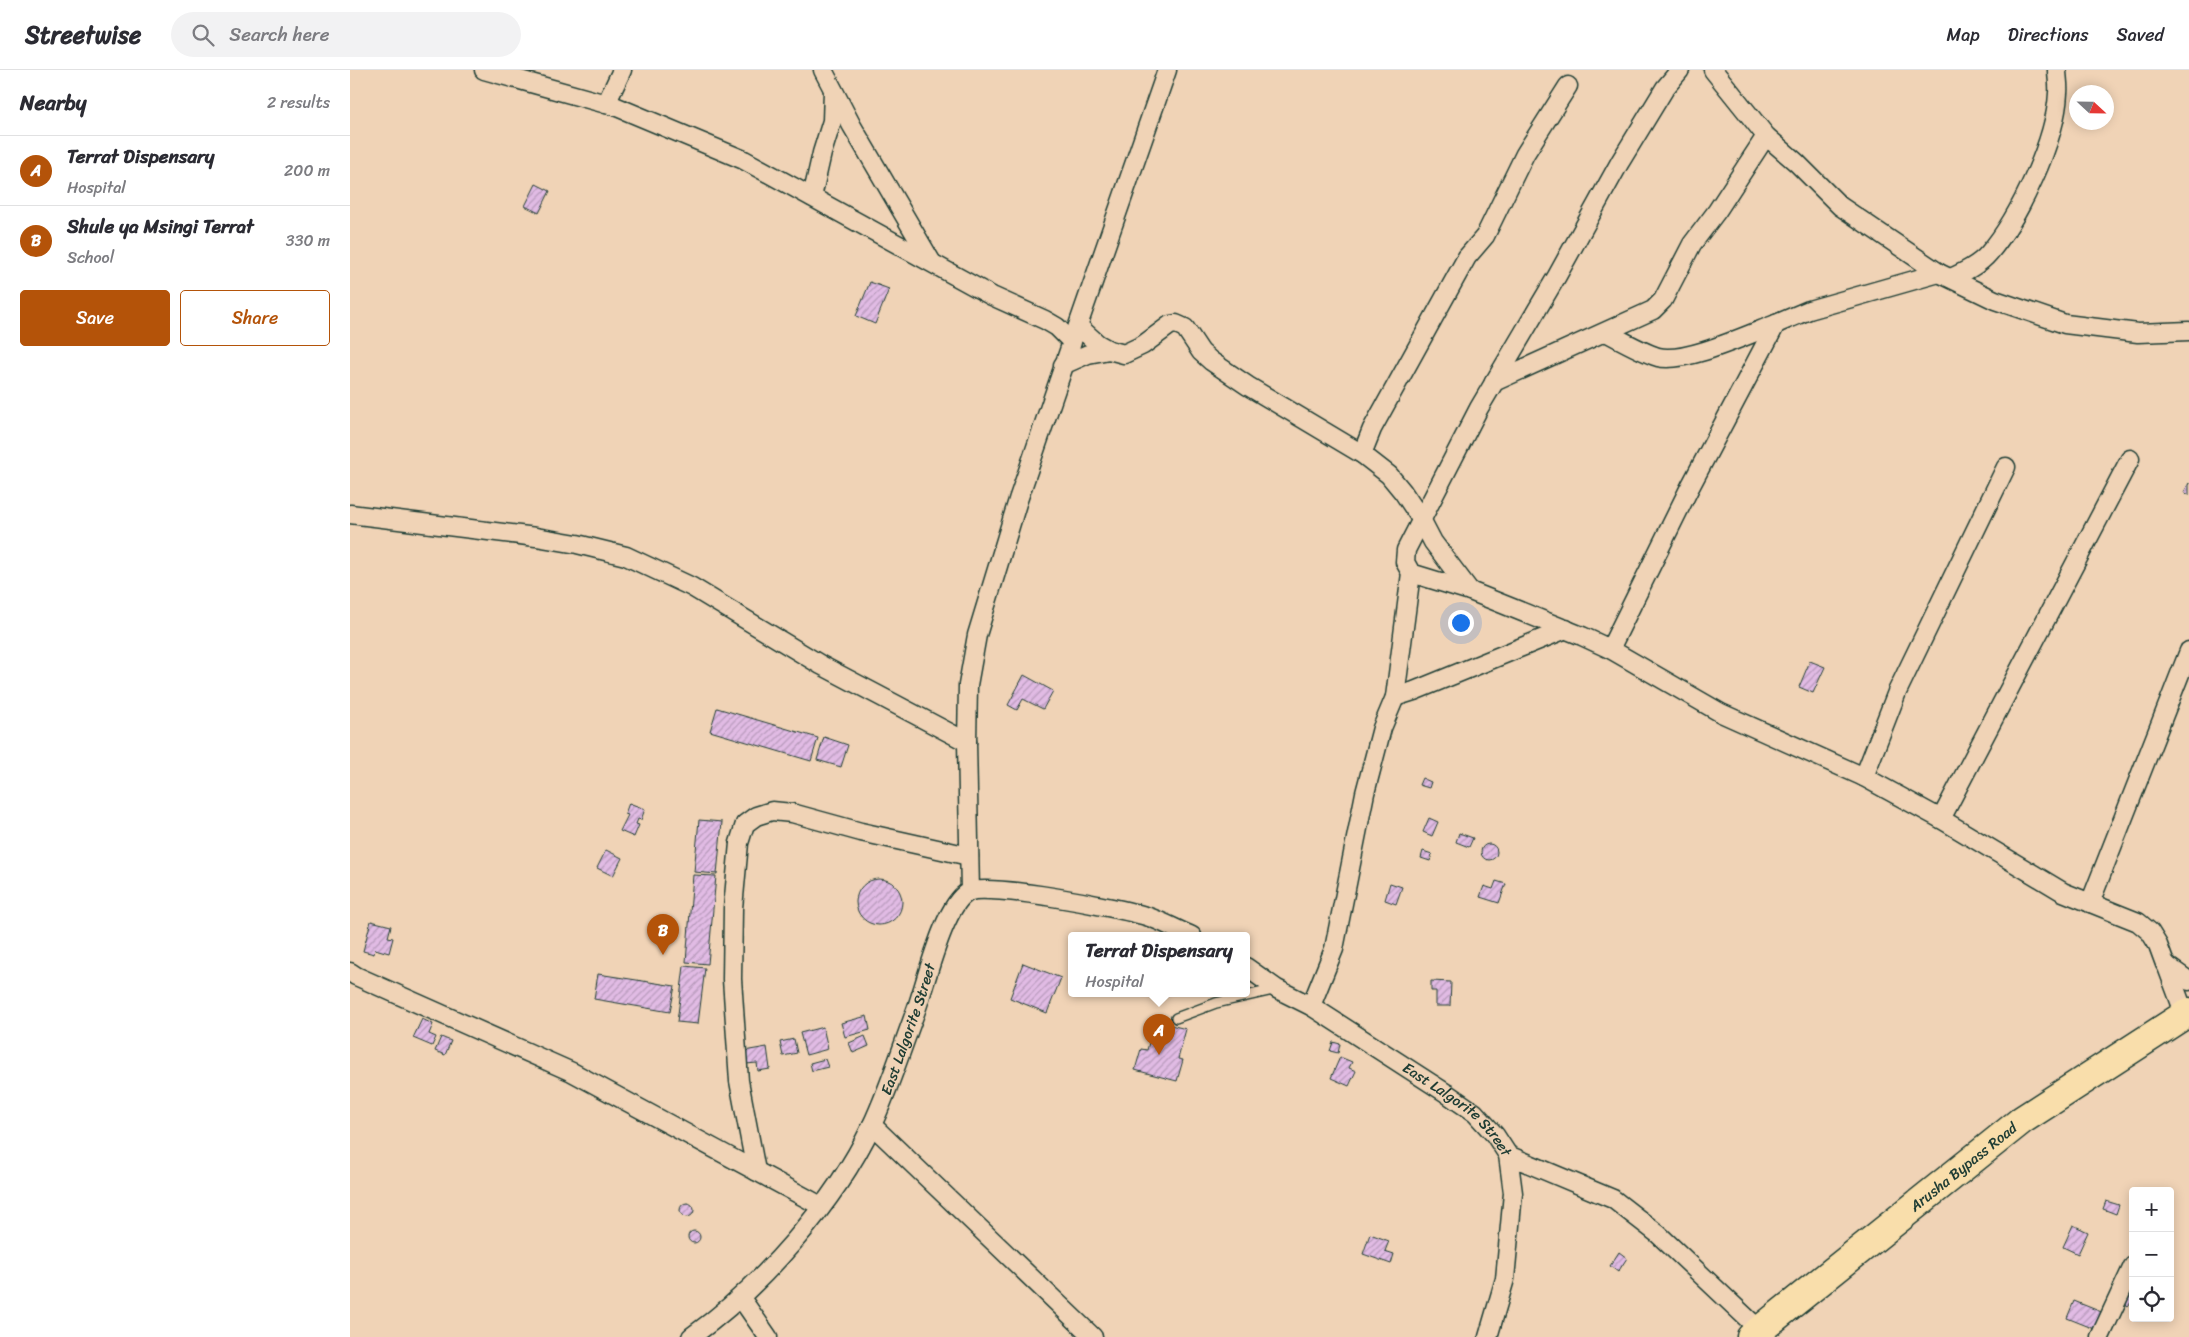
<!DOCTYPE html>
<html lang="en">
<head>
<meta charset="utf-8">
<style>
	:root { --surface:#fff; --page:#f2f2f3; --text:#2b2b33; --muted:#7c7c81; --line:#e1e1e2; --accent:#b45309 }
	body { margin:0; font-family:Sriracha,sans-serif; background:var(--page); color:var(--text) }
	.controls { position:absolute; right:15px; bottom:15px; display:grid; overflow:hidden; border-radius:5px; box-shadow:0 2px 12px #0003 }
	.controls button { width:45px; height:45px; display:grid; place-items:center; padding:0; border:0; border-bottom:1px solid var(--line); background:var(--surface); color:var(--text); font:25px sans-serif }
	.compass { position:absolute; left:1719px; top:15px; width:45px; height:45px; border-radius:50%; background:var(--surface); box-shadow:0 2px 12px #0003; rotate:112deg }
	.you { position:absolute; left:1110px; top:552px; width:18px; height:18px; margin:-12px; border:4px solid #fff; border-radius:50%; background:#1a73e8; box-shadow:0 0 0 8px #1a73e833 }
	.badge { display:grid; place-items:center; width:32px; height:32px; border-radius:50%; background:var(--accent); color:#fff; font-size:16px; font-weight:700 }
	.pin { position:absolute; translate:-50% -41px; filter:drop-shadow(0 1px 2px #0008) }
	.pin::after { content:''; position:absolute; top:26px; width:18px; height:15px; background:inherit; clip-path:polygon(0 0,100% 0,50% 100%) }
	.popup { position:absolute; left:718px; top:862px; width:182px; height:65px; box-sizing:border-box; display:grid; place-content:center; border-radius:5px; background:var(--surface); filter:drop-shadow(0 1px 4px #0005); font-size:16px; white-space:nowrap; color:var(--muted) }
	.popup b { font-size:19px; color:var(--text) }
	.popup::after { content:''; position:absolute; left:50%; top:100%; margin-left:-10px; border:10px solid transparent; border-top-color:var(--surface) }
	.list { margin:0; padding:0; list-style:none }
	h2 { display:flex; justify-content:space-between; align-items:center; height:65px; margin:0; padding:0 20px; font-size:21px }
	h2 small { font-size:16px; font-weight:400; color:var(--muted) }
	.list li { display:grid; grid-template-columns:32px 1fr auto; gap:15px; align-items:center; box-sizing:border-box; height:70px; padding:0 20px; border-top:1px solid var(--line) }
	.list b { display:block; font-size:19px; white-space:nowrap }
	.list p { margin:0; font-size:16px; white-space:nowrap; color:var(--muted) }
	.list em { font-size:16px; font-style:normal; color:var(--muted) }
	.actions { display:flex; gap:10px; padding:15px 20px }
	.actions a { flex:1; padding:11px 0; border:1px solid var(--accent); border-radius:5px; text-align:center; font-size:18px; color:var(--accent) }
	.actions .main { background:var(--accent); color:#fff }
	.icon { flex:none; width:28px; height:28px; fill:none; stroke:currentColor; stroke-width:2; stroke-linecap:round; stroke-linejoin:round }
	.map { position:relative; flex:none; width:1839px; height:1267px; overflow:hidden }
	header { display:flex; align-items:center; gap:30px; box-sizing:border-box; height:70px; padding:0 25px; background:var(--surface); border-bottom:1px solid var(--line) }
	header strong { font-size:24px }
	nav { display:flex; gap:28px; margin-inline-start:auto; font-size:18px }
	.search { width:350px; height:45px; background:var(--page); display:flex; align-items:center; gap:12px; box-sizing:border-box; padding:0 18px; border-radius:28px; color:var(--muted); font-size:19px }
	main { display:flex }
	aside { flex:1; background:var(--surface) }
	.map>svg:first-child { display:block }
	.building { fill:url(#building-hatch); stroke:#1f3d34 }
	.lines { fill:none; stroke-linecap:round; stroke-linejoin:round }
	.lane-casing { stroke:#1f3d34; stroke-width:12 }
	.street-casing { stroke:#1f3d34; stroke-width:21 }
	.primary-casing { stroke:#1f3d34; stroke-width:31 }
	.lane { stroke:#f0d3b6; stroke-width:9 }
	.street { stroke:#f0d3b6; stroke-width:18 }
	.primary { stroke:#f9deab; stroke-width:28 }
	.labels { text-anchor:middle; stroke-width:4.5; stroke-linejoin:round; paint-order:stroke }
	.street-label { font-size:15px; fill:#1f3d34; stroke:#f0d3b6 }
</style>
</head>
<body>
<header>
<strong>Streetwise</strong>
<div class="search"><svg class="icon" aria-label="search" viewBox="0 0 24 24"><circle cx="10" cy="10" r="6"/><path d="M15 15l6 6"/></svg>Search here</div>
<nav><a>Map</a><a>Directions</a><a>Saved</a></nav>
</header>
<main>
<aside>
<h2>Nearby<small>2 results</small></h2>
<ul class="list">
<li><span class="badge">A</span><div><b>Terrat Dispensary</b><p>Hospital</p></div><em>200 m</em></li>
<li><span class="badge">B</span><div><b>Shule ya Msingi Terrat</b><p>School</p></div><em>330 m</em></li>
</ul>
<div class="actions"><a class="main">Save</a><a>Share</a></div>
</aside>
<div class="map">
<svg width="1839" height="1267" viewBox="0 0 1839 1267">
	<defs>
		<pattern id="building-hatch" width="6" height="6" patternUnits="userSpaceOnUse" patternTransform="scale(1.25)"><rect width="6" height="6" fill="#e1bbe4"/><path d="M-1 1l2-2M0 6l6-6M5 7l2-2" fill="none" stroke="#b699ba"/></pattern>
	</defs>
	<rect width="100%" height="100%" fill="#f0d3b6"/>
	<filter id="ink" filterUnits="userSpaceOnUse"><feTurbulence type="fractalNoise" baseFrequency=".02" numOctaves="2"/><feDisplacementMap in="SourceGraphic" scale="10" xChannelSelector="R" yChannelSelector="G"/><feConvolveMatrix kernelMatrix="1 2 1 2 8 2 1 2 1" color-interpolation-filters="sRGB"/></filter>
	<g filter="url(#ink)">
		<path class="building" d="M186,114L200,121L189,143L175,136Z
			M520,212L539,219L525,254L506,246Z
			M1839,413V425L1834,422Z
			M1460,591L1475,597L1463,623L1449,617Z
			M674,605L703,621L693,639L673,629L667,640L658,635Z
			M367,638L468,668L461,691L360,661Z
			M474,667L498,675L491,697L467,690Z
			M1072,708L1081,712L1079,718L1069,715Z
			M279,733L295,739L291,750L288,749L286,754L289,755L284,767L270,761L278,745L275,744Z
			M1079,748L1088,752L1082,766L1073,762Z
			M349,750L372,752L367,804L344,802Z
			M1109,763L1123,768L1119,777L1106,772Z
			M1131 782a8 8 0 1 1 16 0a8 8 0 1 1-16 0Z
			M256,780L272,788L263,806L247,798Z
			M1073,781L1082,784L1080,791L1071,788Z
			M343,805L366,806L358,894L336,892Z
			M506 832a23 23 0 1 1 46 0a23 23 0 1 1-46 0Z
			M1146,811L1156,814L1149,833L1130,827L1134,816L1143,819Z
			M1040,813L1052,817L1046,834L1035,830Z
			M21,851L41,856L38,867L43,868L39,883L25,879L24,884L13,881Z
			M673,893L711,908L697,943L660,928Z
			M334,896L355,898L348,954L327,952Z
			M248,904L325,916L320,942L244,929Z
			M1081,911L1101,912L1100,936H1086V921H1081Z
			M517,946L520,960L495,967L491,953Z
			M72,949L83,954L79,964L86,967L82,976L63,968Z
			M805,951L836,959L828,989L833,990L827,1011L785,1000L791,979L797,980Z
			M473,957L478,979L456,985L450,963Z
			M515,966L519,976L503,983L499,973Z
			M91,967L101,971L95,985L85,981Z
			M444,969L447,983L433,986L430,972Z
			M983,972L990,974L988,983L980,981Z
			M417,977L420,999L408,1001L407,993L396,994L394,981Z
			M990,987L1002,992L999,998L1006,1001L999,1016L981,1008Z
			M475,989L478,997L462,1001L460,993Z
			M1756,1131L1769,1135L1766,1144L1753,1139Z
			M330 1140a7 7 0 1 1 14 0a7 7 0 1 1-14 0Z
			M1723,1155L1738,1162L1728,1184L1713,1177Z
			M338 1167a6 6 0 1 1 12 0a6 6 0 1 1-12 0Z
			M1020,1164L1039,1171L1035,1181L1044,1184L1041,1194L1013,1184Z
			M1269,1182L1277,1188L1268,1202L1260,1196Z
			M1777,1219L1783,1223V1230L1778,1236L1769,1229Z
			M1724,1231L1754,1243L1747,1260L1717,1248Z"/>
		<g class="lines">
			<defs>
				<path id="lane" d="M826,948L866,933L927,919"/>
				<g id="street">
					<path d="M134,0L267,37L394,90L642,226L695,250L707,257L722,272L668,430L627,565L618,615L617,672L620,821"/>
					<path d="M473,0L502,56L581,191"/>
					<path d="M1363,0L1416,66L1447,93L1490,136L1589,203L1645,230L1715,254L1788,263L1839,261"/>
					<path d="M256,34L272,0"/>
					<path d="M462,127L472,83L482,51L483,20"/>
					<path d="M1601,208C1614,202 1629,195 1639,183C1669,148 1706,70 1708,23C1709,16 1707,7 1707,0"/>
					<path d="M729,257L748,274L759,280L774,284L793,275L820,255L826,254L835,258L851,282L861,291L898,316L1012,384L1039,405L1053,422L1071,449L1083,472L1120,521"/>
					<path d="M1256,262C1271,270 1292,282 1308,287C1335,294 1399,264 1426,254"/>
					<path d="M724,267L817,0"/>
					<path d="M713,295L738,284L759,280"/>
					<path d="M1144,312L1303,240L1313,230L1342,174L1367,141L1416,66"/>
					<path d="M1012,384L1022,359L1117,187L1135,166L1175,84L1218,16"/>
					<path d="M0,444L186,467L227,474L276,486L342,517L471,595L617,672"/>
					<path d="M1061,503L1120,521L1232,566L1260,579L1371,643L1514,707L1591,749L1713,822L1788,852L1800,862L1808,875L1815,894L1839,911"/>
					<path d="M1260,579L1340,417L1426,254L1459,240L1589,203"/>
					<path d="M1045,627L1064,621L1216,559"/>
					<path d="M1514,707L1547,622L1656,397"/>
					<path d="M1591,749L1780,389"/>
					<path d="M1740,833L1839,581"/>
					<path d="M1816,894L1835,945"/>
					<path id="s1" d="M896,897L927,919L961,936L1096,1023L1125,1043L1145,1065L1158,1085L1163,1123L1155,1209L1138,1267"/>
					<path d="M0,902L6,906L222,1002L471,1136"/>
					<path d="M961,936L984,879L1015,723L1032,658L1045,627L1061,503L1055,492L1056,480L1129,338L1207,206L1270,92L1315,18L1330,0"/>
					<path d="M522,1055L743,1267"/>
					<path d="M1158,1085L1263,1129L1308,1164L1417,1267"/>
					<path d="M406,1101L389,1011L382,909L383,838L389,773L395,754L406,746L422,741L442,743L511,762L619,786"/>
					<path d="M391,1228L418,1267"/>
					<path id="s2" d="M341,1267C411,1217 485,1133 522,1055C539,1019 551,980 565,943C576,914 593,836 618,822C637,812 770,838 796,846C812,851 827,860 842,866"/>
					<path d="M1750,1267L1783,1196"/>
				</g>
				<g id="primary">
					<path id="s3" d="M1401,1267L1672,1050L1839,942"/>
				</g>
			</defs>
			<use href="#lane" class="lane-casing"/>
			<use href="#street" class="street-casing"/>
			<use href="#primary" class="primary-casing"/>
			<use href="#lane" class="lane"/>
			<use href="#street" class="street"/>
			<use href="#primary" class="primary"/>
		</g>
	</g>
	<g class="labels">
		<g class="street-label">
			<text dy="5" stroke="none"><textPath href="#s2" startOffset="384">East Lalgorite Street</textPath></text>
			<text dy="5" stroke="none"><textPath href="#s1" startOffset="256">East Lalgorite Street</textPath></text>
			<text dy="5" stroke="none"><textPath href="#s3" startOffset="272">Arusha Bypass Road</textPath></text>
		</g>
	</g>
</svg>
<div class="controls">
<button>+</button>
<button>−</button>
<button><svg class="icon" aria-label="locate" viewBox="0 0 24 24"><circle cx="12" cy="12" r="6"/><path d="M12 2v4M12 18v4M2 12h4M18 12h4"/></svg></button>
</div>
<svg class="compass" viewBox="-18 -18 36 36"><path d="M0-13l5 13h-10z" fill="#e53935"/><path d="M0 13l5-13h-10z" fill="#7c7c81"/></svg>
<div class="you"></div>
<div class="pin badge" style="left:809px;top:985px">A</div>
<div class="popup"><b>Terrat Dispensary</b>Hospital</div>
<div class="pin badge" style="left:313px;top:885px">B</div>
</div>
</main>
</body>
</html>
